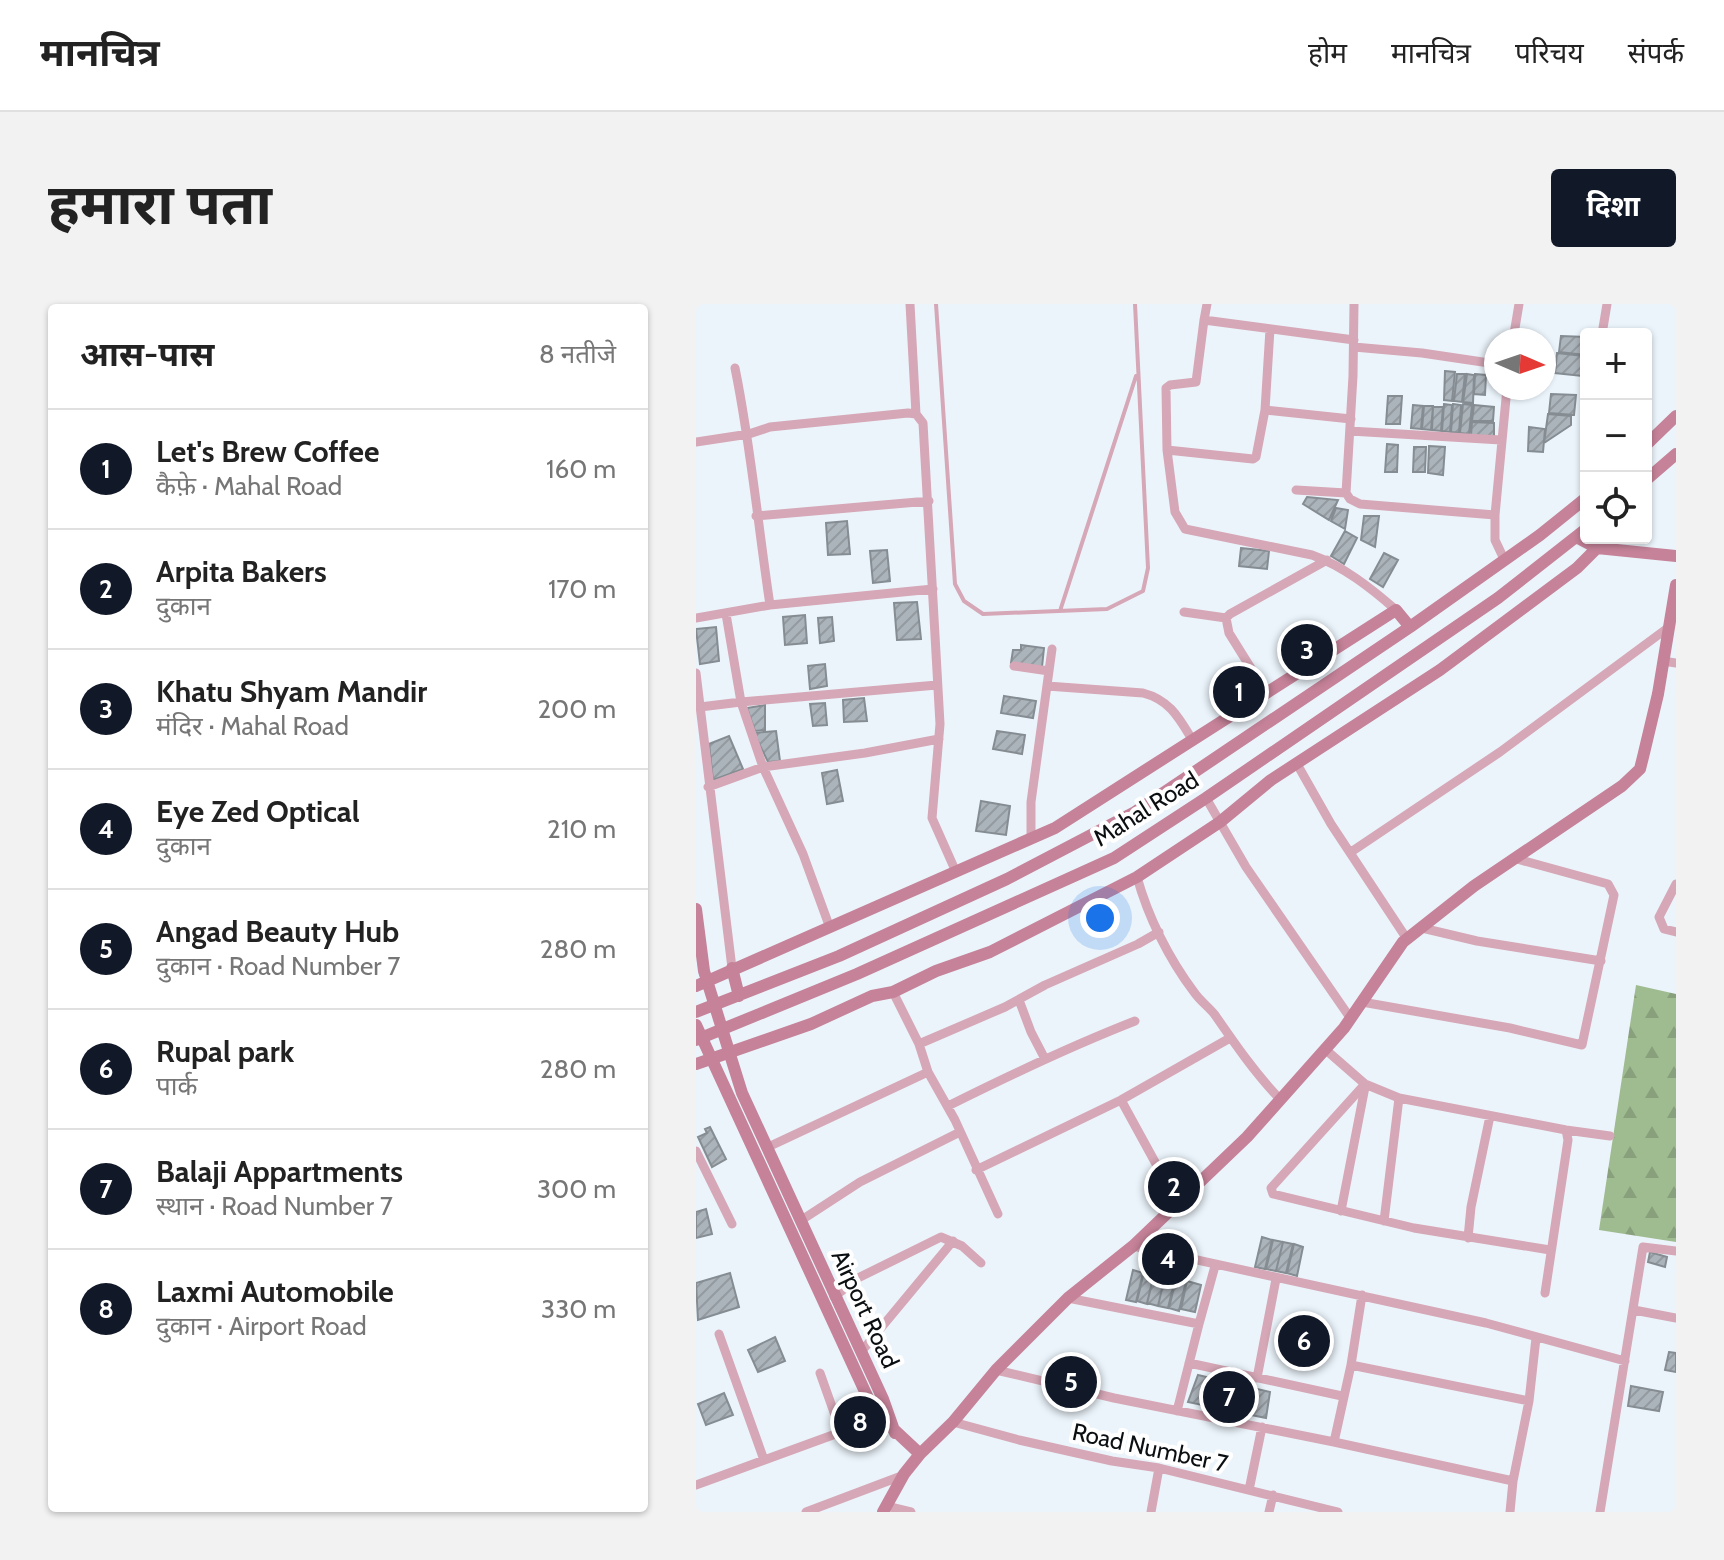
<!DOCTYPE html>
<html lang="hi">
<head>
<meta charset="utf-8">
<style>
	:root { --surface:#fff; --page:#f2f2f2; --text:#222; --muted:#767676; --line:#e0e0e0; --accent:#111827 }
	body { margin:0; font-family:Cabin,"Noto Sans Devanagari",sans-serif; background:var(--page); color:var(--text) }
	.controls { position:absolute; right:24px; top:24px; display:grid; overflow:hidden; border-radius:8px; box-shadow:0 2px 6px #0004 }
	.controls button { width:72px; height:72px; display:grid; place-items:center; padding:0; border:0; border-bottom:2px solid var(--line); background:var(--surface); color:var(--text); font:40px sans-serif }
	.compass { position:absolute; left:788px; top:24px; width:72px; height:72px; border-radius:50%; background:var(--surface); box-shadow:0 2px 6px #0004; rotate:92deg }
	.you { position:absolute; left:404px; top:614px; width:28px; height:28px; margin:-20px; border:6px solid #fff; border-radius:50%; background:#1a73e8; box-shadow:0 0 0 12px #1a73e833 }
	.badge { display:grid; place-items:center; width:52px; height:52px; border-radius:50%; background:var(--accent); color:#fff; font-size:26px; font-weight:700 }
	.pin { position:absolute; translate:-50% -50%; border:4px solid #fff; box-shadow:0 2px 8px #0006 }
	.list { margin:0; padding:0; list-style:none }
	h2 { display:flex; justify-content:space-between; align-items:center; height:104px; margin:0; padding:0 32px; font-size:34px }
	h2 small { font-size:26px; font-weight:400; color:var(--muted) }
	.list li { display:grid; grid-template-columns:52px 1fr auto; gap:24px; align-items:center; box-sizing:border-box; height:120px; padding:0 32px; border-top:2px solid var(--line) }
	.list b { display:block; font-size:30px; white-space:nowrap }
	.list p { margin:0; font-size:26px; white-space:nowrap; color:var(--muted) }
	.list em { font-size:26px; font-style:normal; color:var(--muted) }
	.icon { flex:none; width:44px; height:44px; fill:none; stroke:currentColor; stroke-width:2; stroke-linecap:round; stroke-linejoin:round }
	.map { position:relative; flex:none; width:980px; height:1208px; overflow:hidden; border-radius:8px }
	header { display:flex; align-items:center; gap:48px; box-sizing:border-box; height:112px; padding:0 40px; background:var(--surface); border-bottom:2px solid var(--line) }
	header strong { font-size:38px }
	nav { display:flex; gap:44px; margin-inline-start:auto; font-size:28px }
	.intro { display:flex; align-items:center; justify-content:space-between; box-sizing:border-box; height:192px; padding:0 48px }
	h1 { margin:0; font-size:56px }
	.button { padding:20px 36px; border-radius:8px; background:var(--accent); color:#fff; font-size:28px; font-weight:700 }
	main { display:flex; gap:48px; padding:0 48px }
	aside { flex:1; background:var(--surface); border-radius:8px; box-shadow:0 2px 6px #0004 }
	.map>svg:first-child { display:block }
	.forest { fill:url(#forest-firs) }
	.building { fill:url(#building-hatch); stroke:#858d93; stroke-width:2 }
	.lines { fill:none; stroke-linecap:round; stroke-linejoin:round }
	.lane { stroke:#d6a7b6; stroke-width:4 }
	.street { stroke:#d6a7b6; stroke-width:9 }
	.secondary { stroke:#c58298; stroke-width:12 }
	.labels { text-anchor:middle; stroke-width:8; stroke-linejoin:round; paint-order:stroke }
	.street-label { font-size:24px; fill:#0c0f11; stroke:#fff }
</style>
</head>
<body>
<header>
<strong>मानचित्र</strong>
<nav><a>होम</a><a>मानचित्र</a><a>परिचय</a><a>संपर्क</a></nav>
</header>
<div class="intro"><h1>हमारा पता</h1><a class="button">दिशा</a></div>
<main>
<aside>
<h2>आस-पास<small>8 नतीजे</small></h2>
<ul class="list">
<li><span class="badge">1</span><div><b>Let's Brew Coffee</b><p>कैफ़े · Mahal Road</p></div><em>160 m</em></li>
<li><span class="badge">2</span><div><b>Arpita Bakers</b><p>दुकान</p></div><em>170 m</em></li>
<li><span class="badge">3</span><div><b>Khatu Shyam Mandir</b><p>मंदिर · Mahal Road</p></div><em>200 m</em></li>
<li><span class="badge">4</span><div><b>Eye Zed Optical</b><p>दुकान</p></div><em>210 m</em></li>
<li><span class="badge">5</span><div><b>Angad Beauty Hub</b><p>दुकान · Road Number 7</p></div><em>280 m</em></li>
<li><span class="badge">6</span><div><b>Rupal park</b><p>पार्क</p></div><em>280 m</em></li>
<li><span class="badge">7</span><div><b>Balaji Appartments</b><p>स्थान · Road Number 7</p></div><em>300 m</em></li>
<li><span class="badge">8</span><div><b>Laxmi Automobile</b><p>दुकान · Airport Road</p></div><em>330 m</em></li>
</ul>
</aside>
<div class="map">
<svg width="980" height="1208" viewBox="0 0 980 1208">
	<defs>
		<pattern id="forest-firs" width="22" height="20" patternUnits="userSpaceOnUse" patternTransform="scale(2)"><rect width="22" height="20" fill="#9fbb90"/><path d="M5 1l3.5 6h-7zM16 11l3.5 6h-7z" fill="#88a07b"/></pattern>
		<pattern id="building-hatch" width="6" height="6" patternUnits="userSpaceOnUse" patternTransform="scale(2)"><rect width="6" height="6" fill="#acb4bb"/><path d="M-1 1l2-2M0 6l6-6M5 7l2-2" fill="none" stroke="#939aa0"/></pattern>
	</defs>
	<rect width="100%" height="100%" fill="#ebf4fb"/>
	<path class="forest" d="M940,681L980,690V938L903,926Z"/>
	<path class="building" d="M865,32L890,33V51L863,48Z
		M861,49L888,52L886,72L859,69Z
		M749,67L759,68L756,97L748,96Z
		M761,70H769L766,98L758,97Z
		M771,70L778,71L777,99L767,98Z
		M779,70L790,71L789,91L778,90Z
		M855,90L880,91L878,111L853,109Z
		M692,92H706L704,120H690Z
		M748,100L756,101L754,128L746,127Z
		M757,100L765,101L763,129L755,128Z
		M767,100L776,101L773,130L764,129Z
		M717,101L727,102L725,125L715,124Z
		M778,101L798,103L797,117H776Z
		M728,102H737L735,126L726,125Z
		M737,103H747L745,127L736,126Z
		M852,110L875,112V121L848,139Z
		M776,118L798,119V133L775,131Z
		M833,123L849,125L847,148L832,147Z
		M691,140L702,141L701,168H689Z
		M733,142L749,143L747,171L732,169Z
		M718,143H730L729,168H717Z
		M611,193L642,196L633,216L607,200Z
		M640,204L652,206L649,225L635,217Z
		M668,212H683L679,243L665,236Z
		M151,217L154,250L132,251L130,219Z
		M649,227L661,234L648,260L635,252Z
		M545,244L573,247L571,265L543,262Z
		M191,246L194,277L177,279L174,247Z
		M688,249L702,256L687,283L674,275Z
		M221,298L225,335L201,336L198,299Z
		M109,311L111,339L89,341L87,313Z
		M136,313L138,337L124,339L122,314Z
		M20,323L23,357L4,360L0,325Z
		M325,341L348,344L346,363L315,359L317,346H325Z
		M129,360L131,382L114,385L112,362Z
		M308,392L340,397L337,414L305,409Z
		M168,394L171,417L148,418L147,396Z
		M129,399L131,421L117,422L114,400Z
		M69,401V426L59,427L51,404Z
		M80,427L84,457L72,458L58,429Z
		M301,427L329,431L326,450L297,445Z
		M33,432L47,465L17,476L13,440Z
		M141,466L147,497L131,500L126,469Z
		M285,497L314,502L310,531L280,527Z
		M14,823L30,855L16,863L2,833L11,829L9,825Z
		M10,905L16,930L0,934V908Z
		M566,933L576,936L569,965L559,963Z
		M577,936L587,938L580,967L570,965Z
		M587,938L597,940L590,969L580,967Z
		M598,940L607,943L601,972L591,969Z
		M954,948L971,953L969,963L952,958Z
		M437,966L447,969L440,998L430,996Z
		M448,968L458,970L451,1000L441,997Z
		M34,969L43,1003L2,1016L0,979Z
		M458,970L469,972L462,1002L451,999Z
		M469,972L479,975L472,1004L462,1002Z
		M480,975L490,977L483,1007L473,1004Z
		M491,977L505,981L499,1008L485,1005Z
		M79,1033L89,1057L62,1068L52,1046Z
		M973,1048L980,1049V1068L969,1066Z
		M502,1071L574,1088L570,1114L492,1098Z
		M935,1082L967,1088L963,1107L932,1102Z
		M28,1089L37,1111L10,1121L2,1100Z"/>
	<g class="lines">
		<path class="lane" d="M240,0L259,280L268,297L287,310L411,305L447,287L452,264L439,0
			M364,307L440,72"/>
		<path class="street" d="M214,0L220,110L227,119L244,420L236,514L260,568
			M511,0L508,16L658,36
			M658,0L657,72L650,189L654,195L664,200L799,211V236L808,255
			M508,16L500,78L474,81L470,84L471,146L557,155L560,153L569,106L574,25
			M906,30L911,0
			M817,36L823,0
			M658,43L726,49L800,60
			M39,64C55,142 62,222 74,301
			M569,106L655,115
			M654,127L805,136
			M0,138L53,130L74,123L212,109L220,110
			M471,146L479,208L489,225L616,251C647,262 675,284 700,306
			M600,186L650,189
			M799,211L811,84
			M60,212L233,197
			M488,308L530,314
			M0,314L74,301L237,285
			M967,357L980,359
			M318,362L353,367
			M0,369L36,664
			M351,382L447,389C474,396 483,414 497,437
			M571,390L533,329L530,314L534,310L631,256
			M4,403L45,398L30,310
			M601,460L635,520L711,635
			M12,483L67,463L169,449L243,435
			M510,494L550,563L655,715
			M335,535V498L356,345
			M655,548L804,448L973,323
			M441,573C452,613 473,655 498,688C504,697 513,703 519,711C539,740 559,769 583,794
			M980,580L963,613L968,625L980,628
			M134,624L107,550L67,463L45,398L241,381
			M726,624L781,637L905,657
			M197,688L223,740L232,768L259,816L302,910
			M323,696L335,728L349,755
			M666,698L814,724L886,741L918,591L912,580L821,555
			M223,740L309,703L349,681L442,640L463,628
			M630,746L669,780L703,794L870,826L914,832
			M669,780L575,884L577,890L718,924L854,946
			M425,796L482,900
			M252,802C314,771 375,742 439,717
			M70,844L232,768
			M0,847L36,920
			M280,866L425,796L534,734
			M645,907L669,783
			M104,917L164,878L264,828
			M688,917L703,794
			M772,934L775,903L794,812
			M437,942L790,1019L929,1057
			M849,989L872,836L870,826
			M138,993L162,974L245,933L266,942L285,959
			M372,994L503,1020L481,1107
			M938,1006L980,1014
			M503,1020L519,962
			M23,1030L68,1156
			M165,1048L257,937
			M493,1059L646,1092
			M655,1061L666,991
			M300,1066L418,1094L638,1138L655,1061L833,1097
			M561,1074L580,975
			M257,1118L323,1136L416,1157L463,1164L642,1208
			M638,1138L817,1177
			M0,1181L145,1128L124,1069
			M553,1186L566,1123
			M190,1202L215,1208
			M110,1208L208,1171
			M455,1208L463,1164
			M573,1208L577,1191
			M814,1208L817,1177L833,1097L840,1034
			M904,1208L947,943L980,947"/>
		<path class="secondary" d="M950,141L980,112
			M950,176L980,150
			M880,233L901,244L980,252
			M0,605L8,667L46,789L187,1095L199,1129
			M36,664L43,692
			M0,682L359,524L700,306L714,323
			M0,708L143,652L311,575L439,508L714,323L844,231L890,194
			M0,721L178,1107L224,1150L208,1170L187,1208
			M0,736L161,670L418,554L510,494L802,294L890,225
			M0,760L115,720L176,692L197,688L240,667L294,648L441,573L524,518L575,476L744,366L881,264L901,244
			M224,1150L257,1118L300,1066L372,994L437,942L551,833L648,724L707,638L778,582L926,482L944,465L947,453L962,390L980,281"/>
	</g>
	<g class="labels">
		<g class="street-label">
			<text transform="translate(450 505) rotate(-32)" y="8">Mahal Road</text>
			<text transform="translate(169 1005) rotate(65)" y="8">Airport Road</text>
			<text transform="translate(454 1144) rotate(12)" y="8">Road Number 7</text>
		</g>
	</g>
</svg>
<div class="controls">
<button>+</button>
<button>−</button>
<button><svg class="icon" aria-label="locate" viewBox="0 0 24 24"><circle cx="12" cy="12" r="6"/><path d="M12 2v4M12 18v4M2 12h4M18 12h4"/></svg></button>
</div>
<svg class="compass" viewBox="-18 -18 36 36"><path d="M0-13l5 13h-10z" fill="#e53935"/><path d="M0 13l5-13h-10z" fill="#767676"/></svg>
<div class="you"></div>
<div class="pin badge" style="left:543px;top:388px">1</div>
<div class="pin badge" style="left:478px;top:883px">2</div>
<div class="pin badge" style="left:611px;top:346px">3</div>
<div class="pin badge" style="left:472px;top:955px">4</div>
<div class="pin badge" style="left:375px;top:1078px">5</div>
<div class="pin badge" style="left:608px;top:1037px">6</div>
<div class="pin badge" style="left:533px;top:1093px">7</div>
<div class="pin badge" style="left:164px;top:1118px">8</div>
</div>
</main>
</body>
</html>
